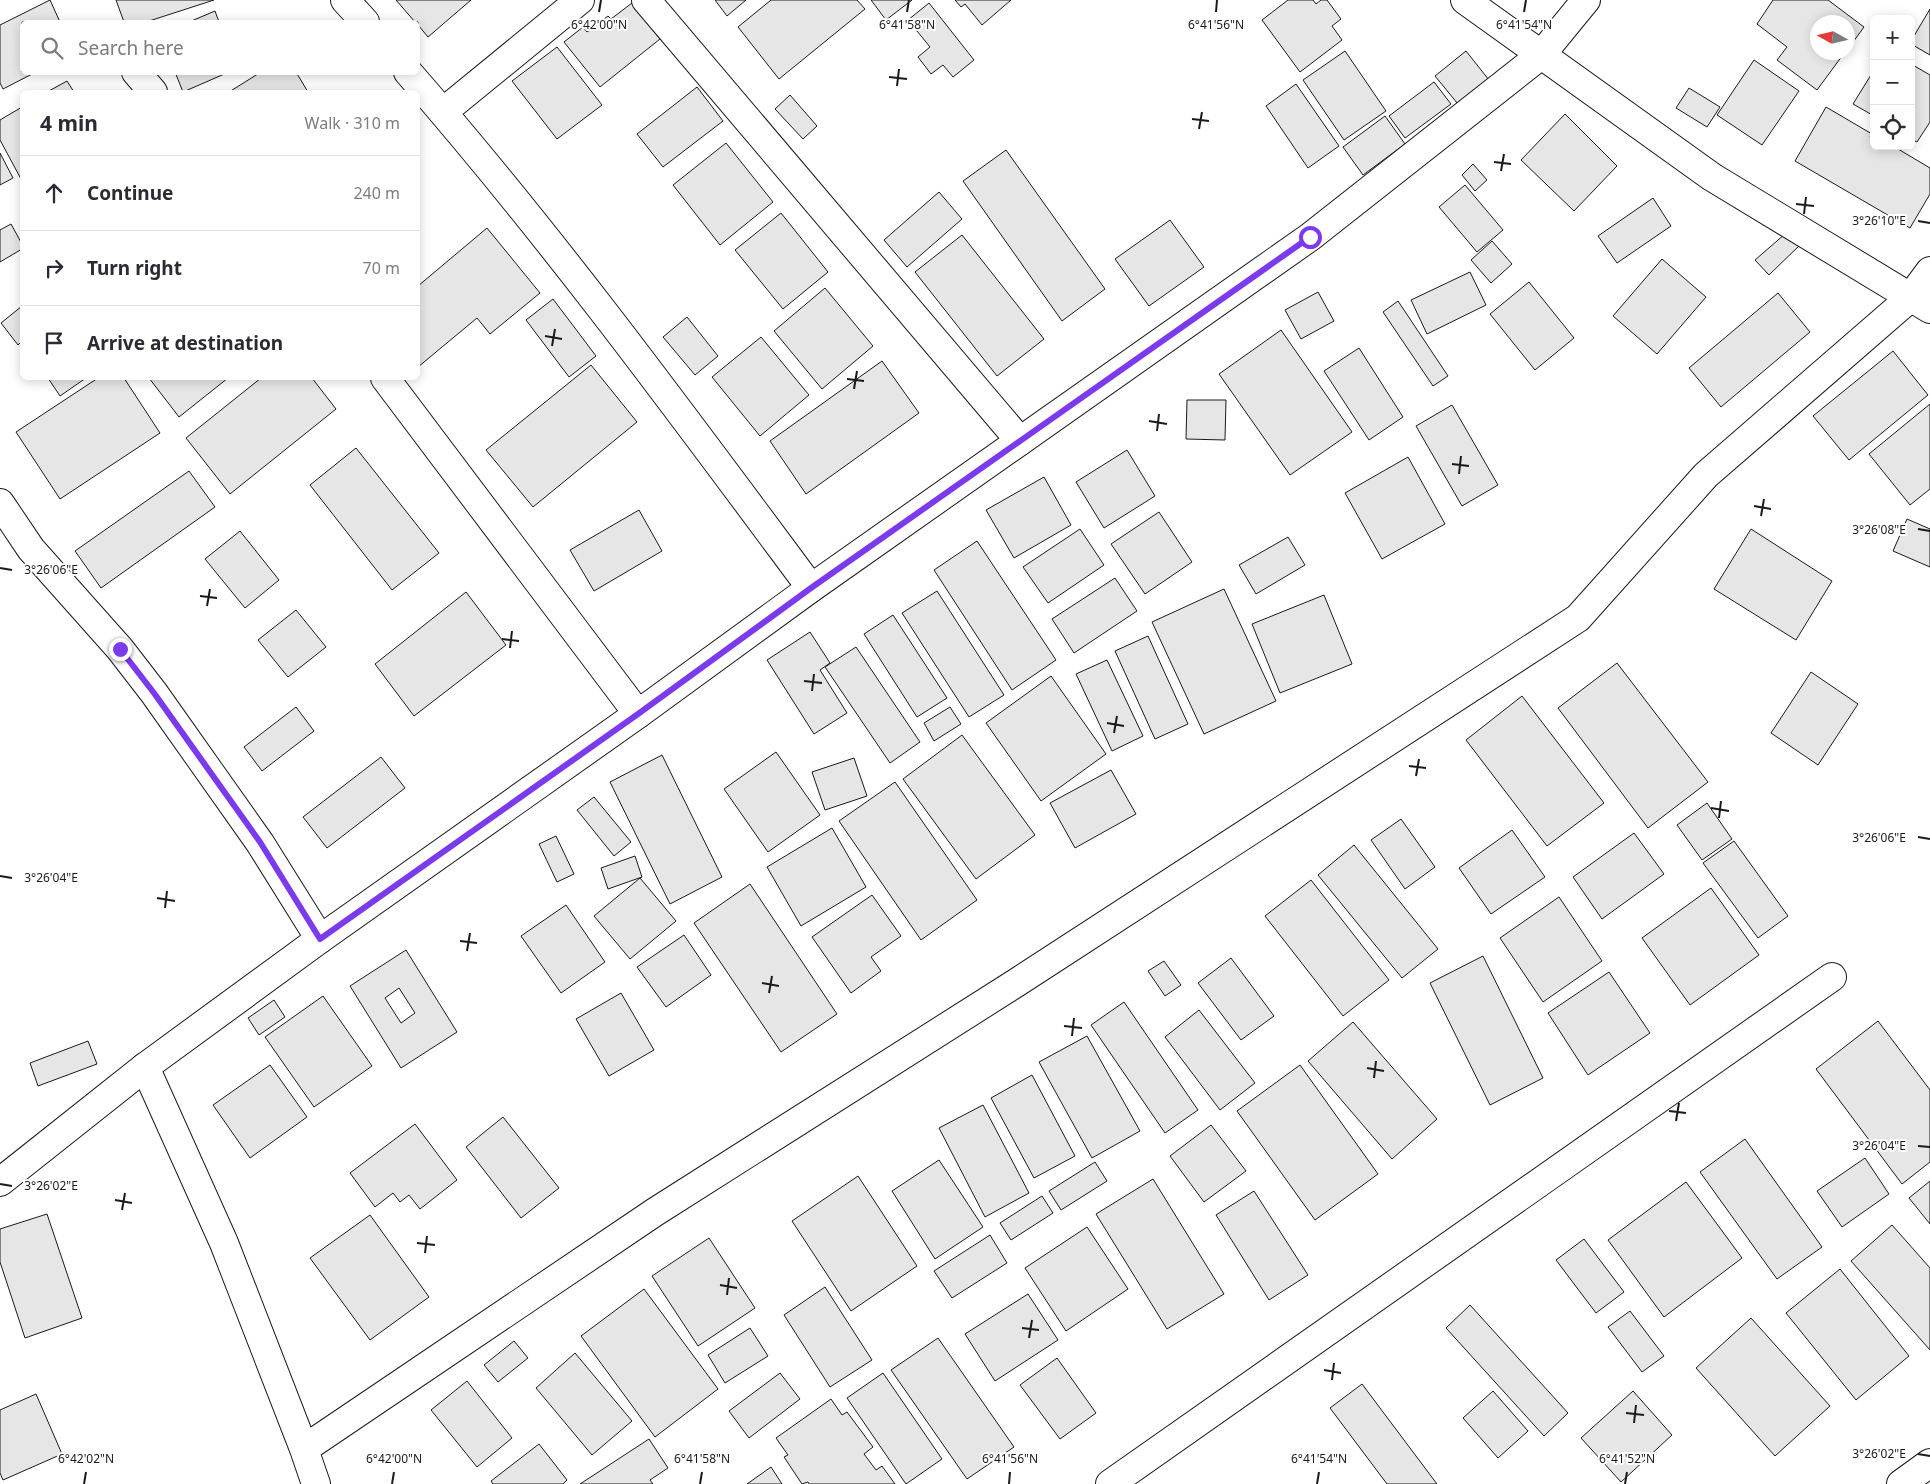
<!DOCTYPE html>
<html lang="en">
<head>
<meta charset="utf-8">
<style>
	:root { --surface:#fff; --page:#f7f7f7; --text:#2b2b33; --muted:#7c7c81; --line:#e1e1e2 }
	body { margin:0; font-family:"Noto Sans",sans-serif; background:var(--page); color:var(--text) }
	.controls { position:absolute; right:15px; top:15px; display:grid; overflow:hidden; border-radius:8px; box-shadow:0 2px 12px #0003 }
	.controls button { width:45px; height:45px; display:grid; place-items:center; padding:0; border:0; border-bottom:1px solid var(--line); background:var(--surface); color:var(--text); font:25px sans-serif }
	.compass { position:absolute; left:1810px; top:15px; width:45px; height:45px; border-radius:50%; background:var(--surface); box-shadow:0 2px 12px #0003; rotate:278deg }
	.stop { position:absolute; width:15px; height:15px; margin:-11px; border:4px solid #7c3aed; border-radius:50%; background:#fff }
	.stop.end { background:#7c3aed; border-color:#fff; box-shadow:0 1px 5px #0008 }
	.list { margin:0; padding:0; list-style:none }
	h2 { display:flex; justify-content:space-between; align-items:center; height:65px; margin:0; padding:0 20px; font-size:21px }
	h2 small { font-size:16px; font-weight:400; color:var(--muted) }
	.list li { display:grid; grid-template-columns:32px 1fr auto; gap:15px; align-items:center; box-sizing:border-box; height:75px; padding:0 20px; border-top:1px solid var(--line) }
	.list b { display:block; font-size:19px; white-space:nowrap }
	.list em { font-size:16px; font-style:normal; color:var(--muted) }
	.icon { flex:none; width:28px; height:28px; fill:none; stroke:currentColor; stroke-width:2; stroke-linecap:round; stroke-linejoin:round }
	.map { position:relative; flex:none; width:1930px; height:1484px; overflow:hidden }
	.search { position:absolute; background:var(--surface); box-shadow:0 2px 12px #0003; left:20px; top:20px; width:400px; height:55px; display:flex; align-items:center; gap:12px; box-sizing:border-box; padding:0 18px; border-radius:8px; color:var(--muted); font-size:19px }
	.panel { position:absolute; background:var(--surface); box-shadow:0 2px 12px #0003; left:20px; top:90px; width:400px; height:290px; border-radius:8px }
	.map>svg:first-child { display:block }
	.building { fill:#e6e6e6; stroke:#1a1a1a; fill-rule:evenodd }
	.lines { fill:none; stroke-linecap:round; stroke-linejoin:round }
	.minor-casing { stroke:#1a1a1a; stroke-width:30 }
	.tertiary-casing { stroke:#1a1a1a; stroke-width:30 }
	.minor { stroke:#fff; stroke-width:28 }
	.tertiary { stroke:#fff; stroke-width:28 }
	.route { stroke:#7c3aed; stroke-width:6 }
	.ticks { fill:none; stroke:#1a1a1a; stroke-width:2 }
	.ticks-label { font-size:12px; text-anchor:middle; fill:#1a1a1a; stroke:#fff; stroke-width:4; stroke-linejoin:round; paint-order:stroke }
</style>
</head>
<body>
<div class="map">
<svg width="1930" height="1484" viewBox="0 0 1930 1484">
	<rect width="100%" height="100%" fill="#fff"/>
	<path class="building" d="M50,0L60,22H22V72H36L3,89L0,83V25Z
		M116,0H214L146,22H124Z
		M396,0H471L428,37L418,25V22H415Z
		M715,0H746L727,16Z
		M771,0H857L865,9L779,79L738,27Z
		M871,0H912L886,20Z
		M955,0H1011L982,25L965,4L961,7Z
		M1288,0H1313L1316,4L1321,0H1327L1341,19L1332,26L1342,40L1300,72L1262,20Z
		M1773,0H1828L1864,27L1848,49V22H1818V52H1845L1817,90L1777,60L1787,47L1757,24Z
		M632,3L660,39L600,87L564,42L583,27L587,32L608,16L611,19Z
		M929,3L974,60L953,77L943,65L931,74L918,57L930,47L908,20Z
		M1930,9V55L1911,44V41Z
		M215,11L219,22H189Z
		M557,47L602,105L557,139L512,81Z
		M1345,51L1386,111L1344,140L1303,80Z
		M1466,51L1489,80L1458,104L1435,76Z
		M1754,60L1799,91L1762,145L1717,115Z
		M1911,64L1930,75V122L1917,142L1911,139Z
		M1874,70V116L1853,104Z
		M175,72H229L183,92Z
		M261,72H296L308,92H229Z
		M67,81L74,92H47Z
		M1434,82L1451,104L1405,138L1389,116Z
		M1296,84L1339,146L1308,168L1266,106Z
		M697,87L723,121L663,167L637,134Z
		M1689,88L1720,107L1707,127L1676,108Z
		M790,95L817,126L803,139L775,109Z
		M22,107V178L21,179L0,140V120Z
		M1826,107L1872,134L1870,137L1874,139V146H1893L1930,168V194L1910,228L1795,161Z
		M1565,114L1617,166L1574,211L1521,160Z
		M1385,116L1405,144L1363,175L1343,147Z
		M726,143L773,202L720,245L673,185Z
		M1006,150L1105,289L1062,321L963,181Z
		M0,153L13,178L0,185Z
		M1473,164L1487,180L1475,191L1462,175Z
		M1465,185L1503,230L1477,252L1439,207Z
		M939,192L962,219L907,267L884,240Z
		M1653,198L1671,226L1617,263L1598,236Z
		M781,213L828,272L783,309L735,250Z
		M1170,220L1204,267L1149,306L1115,259Z
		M11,224L22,244V249L0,262V230Z
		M487,228L540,293L490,334L477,318L418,367V286Z
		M1785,234L1801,244L1769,275L1755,260Z
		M962,235L1044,339L997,376L915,272Z
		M1492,241L1512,264L1491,283L1471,260Z
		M1662,259L1706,297L1657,354L1613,316Z
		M1470,272L1486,305L1427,334L1411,300Z
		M1529,282L1574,338L1535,370L1490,314Z
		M825,288L873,346L822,389L774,331Z
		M1318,292L1334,321L1301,339L1285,310Z
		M1778,293L1810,332L1721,407L1689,368Z
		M553,299L596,356L569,377L526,320Z
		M1398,301L1448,376L1433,386L1383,312Z
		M22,306V341L18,345L1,323Z
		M687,317L718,356L695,375L663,337Z
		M1281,330L1352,432L1290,475L1219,374Z
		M761,337L809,395L760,436L712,377Z
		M1359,348L1403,417L1369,440L1324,371Z
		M1893,351L1928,395L1849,460L1813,416Z
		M882,361L919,413L806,494L770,441Z
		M591,365L637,422L533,507L486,450Z
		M48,378H86L60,396Z
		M98,378H124L160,433L60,499L16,432Z
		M149,378H228L179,417Z
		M261,378H312L336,409L230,494L186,438Z
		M1187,400H1226L1225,440L1186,439Z
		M1930,404V489L1910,505L1869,454Z
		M1452,405L1498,485L1462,506L1416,426Z
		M356,448L439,553L392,590L310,485Z
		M1127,450L1155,496L1104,528L1076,482Z
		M1408,457L1445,524L1382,559L1345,493Z
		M189,471L215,507L101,588L75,551Z
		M1044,477L1071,525L1014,558L986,510Z
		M639,510L662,551L594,591L570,550Z
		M1159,512L1192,562L1145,594L1111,544Z
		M1907,519L1930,529V567L1893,551Z
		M1080,529L1104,565L1048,603L1023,567Z
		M1751,529L1832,581L1796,640L1714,589Z
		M240,531L279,580L245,608L205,559Z
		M1288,537L1305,565L1256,594L1239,565Z
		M977,541L1056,660L1012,690L934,570Z
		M1115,578L1137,611L1074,653L1052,619Z
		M1224,589L1276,701L1204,734L1152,622Z
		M937,591L1004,695L969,717L902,613Z
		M466,592L506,645L414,716L375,664Z
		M1324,595L1352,664L1280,693L1252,624Z
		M296,610L326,647L288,677L258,640Z
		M893,615L947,698L917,717L864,634Z
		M810,632L830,663L820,670L847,713L814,734L767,660Z
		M1148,636L1188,724L1155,739L1115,651Z
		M856,647L920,742L890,763L825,667Z
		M1107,660L1143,736L1112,751L1076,674Z
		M1617,663L1708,782L1648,828L1558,708Z
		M1811,672L1858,704L1818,765L1771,733Z
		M1051,676L1106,754L1041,801L986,723Z
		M1522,696L1604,803L1547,846L1466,740Z
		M296,707L314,731L262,771L244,747Z
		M950,707L961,724L934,741L924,723Z
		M962,735L1035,835L976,879L903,779Z
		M776,752L820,815L768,852L724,789Z
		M662,755L722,877L670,904L610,782Z
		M381,757L405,788L327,848L303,817Z
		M854,758L867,796L825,810L812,772Z
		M1111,770L1136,814L1075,848L1050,803Z
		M895,782L977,900L921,940L839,821Z
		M594,797L631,842L614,856L577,810Z
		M1707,803L1732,839L1702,860L1677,825Z
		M1401,819L1435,867L1405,889L1371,840Z
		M832,828L866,887L801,926L767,867Z
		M1512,830L1545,877L1491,914L1459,868Z
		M1634,833L1664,874L1602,919L1573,877Z
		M556,836L574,874L557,882L539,844Z
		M1734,841L1788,916L1758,938L1703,863Z
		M1354,845L1438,949L1402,978L1318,875Z
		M635,856L642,877L608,889L601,868Z
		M640,878L676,921L630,959L594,916Z
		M1311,880L1389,980L1343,1016L1265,916Z
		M750,884L837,1014L781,1052L694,923Z
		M1711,888L1759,955L1690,1005L1642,938Z
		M872,895L901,936L871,957L881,971L851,993L812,937Z
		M1559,897L1602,961L1543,1002L1500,938Z
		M566,905L605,962L561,993L521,936Z
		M684,935L711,975L666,1007L637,967Z
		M406,950L457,1032L401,1068L350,986ZM399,988L415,1013L401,1023L385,998Z
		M1483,956L1543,1078L1490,1105L1430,983Z
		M1231,958L1274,1016L1241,1040L1198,983Z
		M1164,961L1181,985L1165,996L1148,971Z
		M1609,972L1650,1033L1588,1075L1548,1013Z
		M621,993L654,1050L609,1076L576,1019Z
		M323,996L372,1066L314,1107L265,1037Z
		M274,1000L285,1017L259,1035L248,1018Z
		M1124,1002L1198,1110L1165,1133L1091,1025Z
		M1199,1010L1255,1083L1220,1110L1165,1037Z
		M1878,1021L1930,1090V1162L1902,1184L1816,1069Z
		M1353,1022L1437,1119L1392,1159L1308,1061Z
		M1087,1036L1140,1131L1092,1158L1039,1062Z
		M88,1041L97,1064L38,1086L30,1063Z
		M270,1065L307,1117L250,1158L213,1105Z
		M1300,1065L1378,1174L1315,1220L1237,1111Z
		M1032,1075L1075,1156L1034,1178L991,1098Z
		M983,1105L1029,1193L985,1217L939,1128Z
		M503,1117L559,1188L521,1218L466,1147Z
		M415,1124L457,1180L420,1209L409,1195L400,1202L393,1193L375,1207L350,1173Z
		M1211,1125L1246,1171L1204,1202L1170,1156Z
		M1745,1139L1822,1247L1777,1279L1700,1172Z
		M1865,1158L1889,1194L1842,1227L1817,1191Z
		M939,1160L983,1227L935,1259L892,1191Z
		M1095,1162L1107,1181L1061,1210L1049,1191Z
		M858,1176L917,1266L851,1311L792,1221Z
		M1153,1179L1224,1294L1167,1329L1096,1214Z
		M1930,1181V1224L1909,1198Z
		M1686,1182L1742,1258L1664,1317L1608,1240Z
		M1254,1191L1308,1275L1269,1300L1216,1215Z
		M1042,1196L1053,1213L1011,1240L1000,1223Z
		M47,1214L82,1318L25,1338L0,1262V1229Z
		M370,1215L429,1297L370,1340L310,1258Z
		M1892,1225L1930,1268V1350L1851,1261Z
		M1087,1227L1128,1289L1066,1331L1025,1268Z
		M990,1235L1007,1263L952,1298L934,1271Z
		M709,1238L755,1308L698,1346L652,1276Z
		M1584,1239L1624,1292L1596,1313L1556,1260Z
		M1840,1269L1909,1356L1856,1400L1786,1313Z
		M825,1287L872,1360L830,1387L784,1315Z
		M644,1289L718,1389L655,1437L581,1336Z
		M1028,1294L1058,1340L995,1381L965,1334Z
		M1470,1305L1568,1413L1544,1436L1446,1328Z
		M1630,1311L1664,1356L1642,1372L1608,1327Z
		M1751,1318L1830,1406L1775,1456L1696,1368Z
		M750,1328L768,1356L725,1383L708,1355Z
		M938,1338L1014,1447L967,1479L891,1370Z
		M514,1341L528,1358L498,1382L484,1365Z
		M575,1353L632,1421L592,1455L536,1388Z
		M1057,1358L1096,1413L1060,1439L1020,1385Z
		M780,1373L800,1399L749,1438L729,1411Z
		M883,1373L942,1459L906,1484L847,1398Z
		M467,1381L512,1438L477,1467L431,1410Z
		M1362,1384L1437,1484H1387L1330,1408Z
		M1493,1391L1528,1431L1498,1458L1463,1418Z
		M1633,1391L1672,1435L1621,1482L1581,1438Z
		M36,1394L62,1454L3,1480L0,1473V1410Z
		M831,1399L842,1415L847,1412L873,1447L864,1454L876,1470L882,1466L895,1484H809L808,1482L802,1484L784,1457L788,1455L776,1438Z
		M649,1439L668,1468L650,1480L653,1484H580Z
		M539,1444L567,1480L563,1484H493L491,1481Z
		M771,1467L782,1484H747Z"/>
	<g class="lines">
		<defs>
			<path id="minor" d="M345,0L365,22
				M646,0L1020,441
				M1465,0L1712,177L1930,309
				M136,72L153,92
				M408,72C552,237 681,413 811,588
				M443,112L580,0
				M385,378L638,714
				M0,503L31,549L120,649L154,693L260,843L320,939
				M145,1067L224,1243L304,1449L316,1484
				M304,1449L655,1212L1016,983L1578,618L1706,475L1910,298L1930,271
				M1110,1484L1832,977
				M1901,1484L1930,1463"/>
			<path id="tertiary" d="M0,1182L145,1067L320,939L638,714L811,588L1310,237L1541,55L1586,0"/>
		</defs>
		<use href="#minor" class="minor-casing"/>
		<use href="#tertiary" class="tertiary-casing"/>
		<use href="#minor" class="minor"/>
		<use href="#tertiary" class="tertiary"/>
	</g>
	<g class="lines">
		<path class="route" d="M120,649L154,693L260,842L320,939L638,714L811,588L1310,237"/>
	</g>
	<path class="ticks" d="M599,12L601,0M907,12L909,0M1216,12L1217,0M1524,12L1526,0M889,77L907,79M897,86L899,69M1192,119L1209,121M1199,129L1202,112M1494,162L1511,164M1501,171L1504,154M1796,204L1814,206M1804,214L1806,197M1918,221L1930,223M545,336L562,339M552,346L555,329M847,379L864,381M854,389L857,371M1149,421L1167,424M1157,431L1159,414M1452,464L1469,466M1459,474L1461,456M1754,506L1771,509M1761,516L1764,499M1918,529L1930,531M0,568L12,570M200,596L217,598M207,606L210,589M502,639L519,641M510,648L512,631M804,681L822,683M812,691L814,674M1107,723L1124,726M1114,733L1117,716M1409,766L1426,768M1416,776L1419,759M1711,808L1729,811M1719,818L1721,801M1918,837L1930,839M0,876L12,878M157,898L175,901M165,908L167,891M460,941L477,943M467,951L470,933M762,983L779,986M769,993L772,976M1064,1026L1082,1028M1072,1036L1074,1018M1367,1068L1384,1071M1374,1078L1376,1061M1669,1111L1686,1113M1676,1121L1679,1103M1918,1146L1930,1147M0,1184L12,1186M115,1200L132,1203M122,1210L125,1193M417,1243L435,1245M425,1253L427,1236M720,1285L737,1288M727,1295L729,1278M1022,1328L1039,1330M1029,1338L1032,1320M1324,1370L1341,1373M1332,1380L1334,1363M1626,1413L1644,1415M1634,1423L1636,1405M1918,1454L1930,1456M84,1484L86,1472M392,1484L394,1472M700,1484L702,1472M1009,1484L1010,1472M1317,1484L1319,1472M1625,1484L1627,1472"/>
	<g class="ticks-label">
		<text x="599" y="29">6°42'00"N</text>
		<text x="907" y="29">6°41'58"N</text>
		<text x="1216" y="29">6°41'56"N</text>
		<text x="1524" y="29">6°41'54"N</text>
		<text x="1879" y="225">3°26'10"E</text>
		<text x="1879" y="534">3°26'08"E</text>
		<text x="51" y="574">3°26'06"E</text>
		<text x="1879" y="842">3°26'06"E</text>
		<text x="51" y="882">3°26'04"E</text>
		<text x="1879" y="1150">3°26'04"E</text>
		<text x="51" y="1190">3°26'02"E</text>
		<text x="1879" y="1458">3°26'02"E</text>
		<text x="86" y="1463">6°42'02"N</text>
		<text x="394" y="1463">6°42'00"N</text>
		<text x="702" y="1463">6°41'58"N</text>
		<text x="1010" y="1463">6°41'56"N</text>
		<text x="1319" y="1463">6°41'54"N</text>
		<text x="1627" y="1463">6°41'52"N</text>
	</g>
</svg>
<div class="controls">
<button>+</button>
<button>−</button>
<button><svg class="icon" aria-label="locate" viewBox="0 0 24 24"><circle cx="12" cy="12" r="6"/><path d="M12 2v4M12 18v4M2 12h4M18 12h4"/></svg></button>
</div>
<svg class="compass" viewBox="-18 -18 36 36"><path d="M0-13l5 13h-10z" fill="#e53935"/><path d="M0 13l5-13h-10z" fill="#7c7c81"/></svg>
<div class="stop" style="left:1310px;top:237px"></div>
<div class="stop end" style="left:120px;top:649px"></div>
<div class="search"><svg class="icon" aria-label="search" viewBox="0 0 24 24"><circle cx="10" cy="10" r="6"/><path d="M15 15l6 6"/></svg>Search here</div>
<section class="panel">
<h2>4 min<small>Walk · 310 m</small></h2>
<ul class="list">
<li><svg class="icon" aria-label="ahead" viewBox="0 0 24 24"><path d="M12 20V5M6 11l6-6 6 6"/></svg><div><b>Continue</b></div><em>240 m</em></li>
<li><svg class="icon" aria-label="right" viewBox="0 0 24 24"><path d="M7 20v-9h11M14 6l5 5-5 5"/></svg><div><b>Turn right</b></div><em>70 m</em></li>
<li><svg class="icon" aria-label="arrive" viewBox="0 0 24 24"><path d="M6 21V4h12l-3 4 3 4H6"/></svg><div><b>Arrive at destination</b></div></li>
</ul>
</section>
</div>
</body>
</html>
